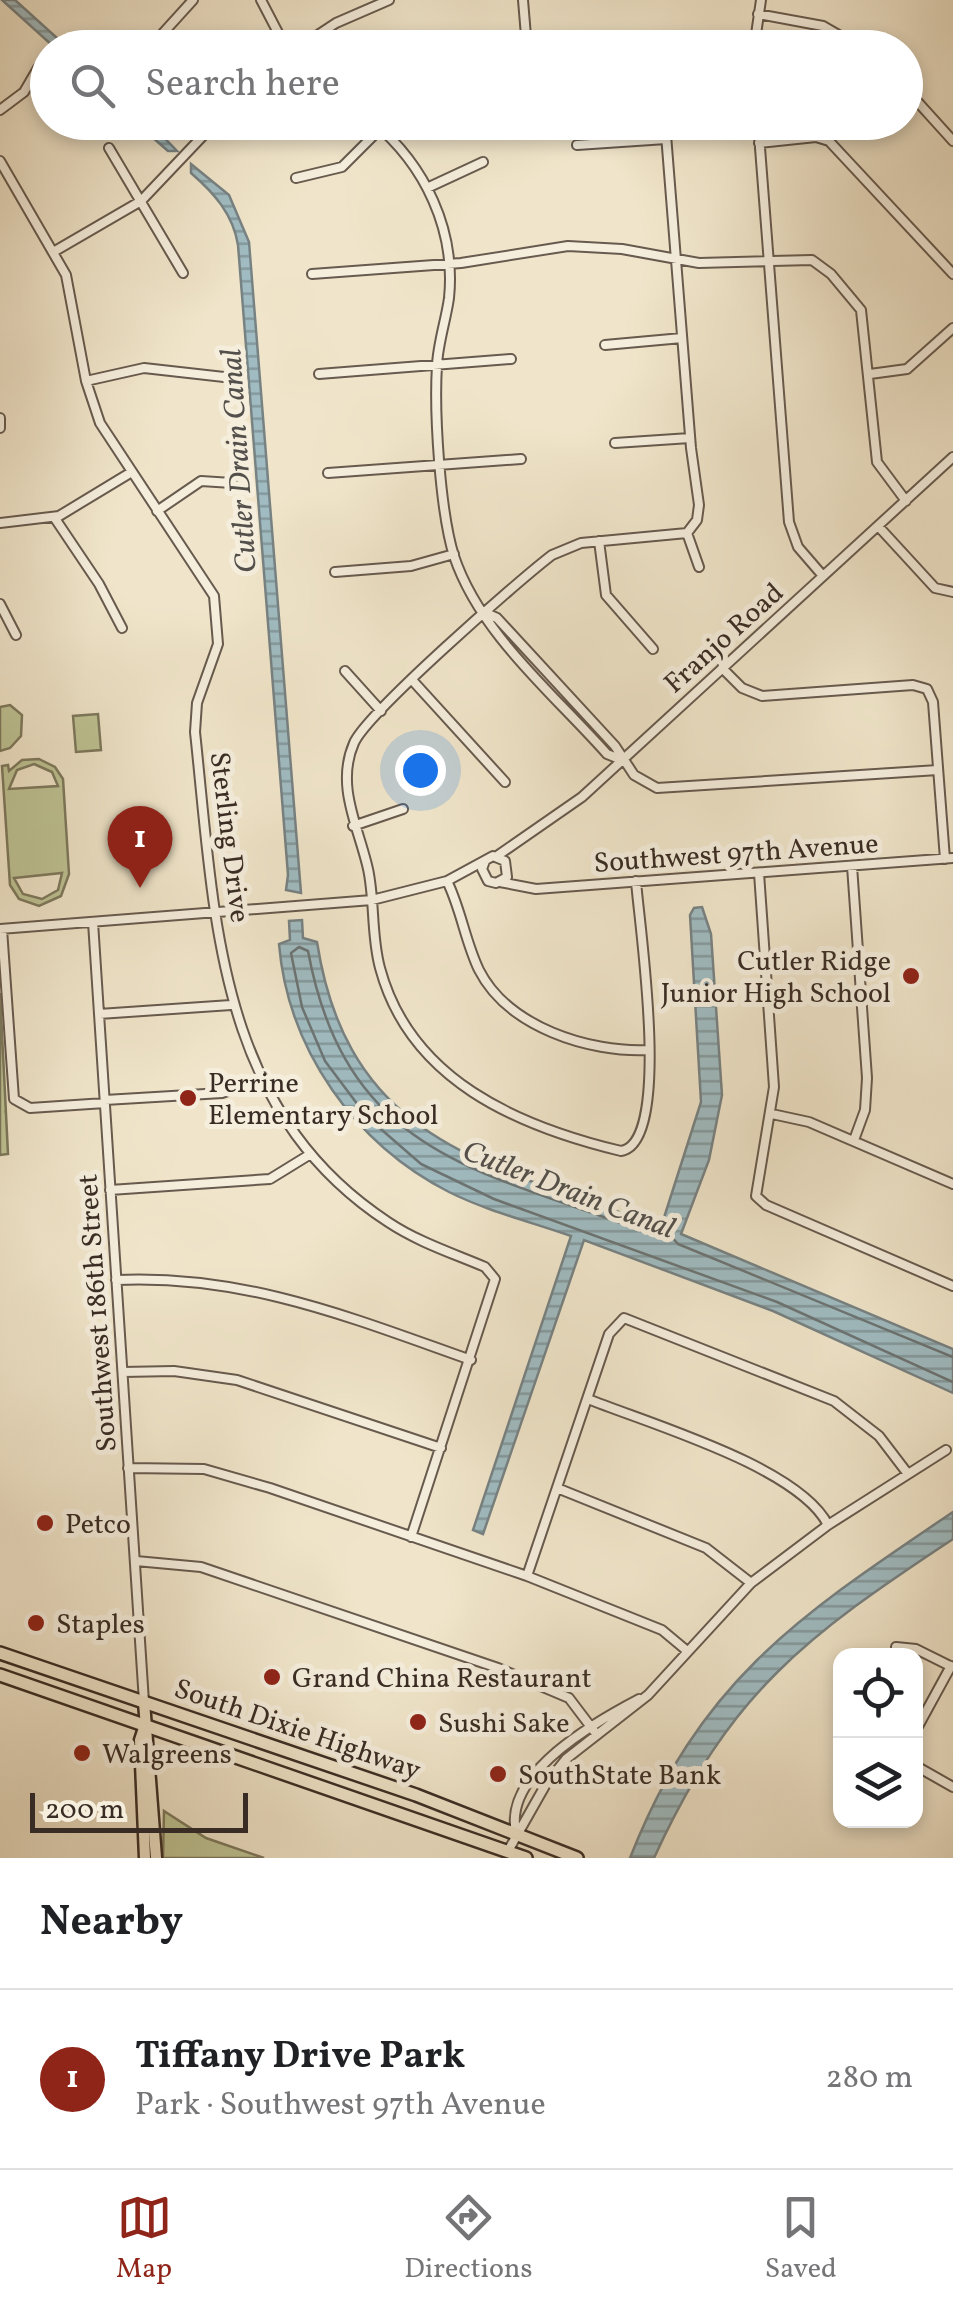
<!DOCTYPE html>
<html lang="en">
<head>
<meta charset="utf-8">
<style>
	:root { --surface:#fff; --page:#f2f2f2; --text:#202124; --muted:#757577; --line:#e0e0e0; --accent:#8f2418 }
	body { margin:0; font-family:Vollkorn,serif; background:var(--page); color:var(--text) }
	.controls { position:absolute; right:30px; bottom:30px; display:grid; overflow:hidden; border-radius:20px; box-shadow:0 5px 15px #0003 }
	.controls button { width:90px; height:90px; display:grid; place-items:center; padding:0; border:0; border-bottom:2px solid var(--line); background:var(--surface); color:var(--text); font:50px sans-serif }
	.scale { position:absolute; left:30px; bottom:25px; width:218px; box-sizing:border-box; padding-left:10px; border:5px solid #392c24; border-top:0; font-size:28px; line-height:35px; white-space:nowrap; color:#392c24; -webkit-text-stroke:8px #f5eedd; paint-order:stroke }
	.you { position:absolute; left:420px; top:770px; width:35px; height:35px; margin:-25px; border:8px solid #fff; border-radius:50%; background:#1a73e8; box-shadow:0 0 0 15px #1a73e833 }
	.badge { display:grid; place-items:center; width:65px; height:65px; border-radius:50%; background:var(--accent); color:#fff; font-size:32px; font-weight:700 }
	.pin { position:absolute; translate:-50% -82px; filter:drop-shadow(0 2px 5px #0008) }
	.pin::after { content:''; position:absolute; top:52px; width:35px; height:30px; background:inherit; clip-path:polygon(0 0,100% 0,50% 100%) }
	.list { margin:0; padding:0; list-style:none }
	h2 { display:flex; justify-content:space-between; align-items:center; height:130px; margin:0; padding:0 40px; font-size:42px }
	h2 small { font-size:32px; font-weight:400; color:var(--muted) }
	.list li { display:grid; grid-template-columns:65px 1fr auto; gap:30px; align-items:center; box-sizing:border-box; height:180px; padding:0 40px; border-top:2px solid var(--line) }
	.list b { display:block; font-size:38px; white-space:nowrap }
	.list p { margin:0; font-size:32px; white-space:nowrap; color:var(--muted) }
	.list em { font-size:32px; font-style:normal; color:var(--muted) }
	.icon { flex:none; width:55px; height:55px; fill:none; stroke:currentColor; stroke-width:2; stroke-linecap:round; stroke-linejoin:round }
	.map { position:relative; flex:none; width:953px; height:1858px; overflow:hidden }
	.search { position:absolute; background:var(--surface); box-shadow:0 5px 15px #0003; left:30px; right:30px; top:30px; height:110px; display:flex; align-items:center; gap:25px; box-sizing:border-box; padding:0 35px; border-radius:55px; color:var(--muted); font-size:38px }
	.sheet { height:310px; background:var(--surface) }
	nav { display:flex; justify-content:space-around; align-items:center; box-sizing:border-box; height:140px; border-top:2px solid var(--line); background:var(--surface); font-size:28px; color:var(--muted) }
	nav a { display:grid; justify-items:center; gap:5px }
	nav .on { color:var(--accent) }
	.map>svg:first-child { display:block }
	.grass { fill:#bec394; stroke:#7c785c; stroke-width:2.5; fill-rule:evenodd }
	.park { fill:url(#park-tufts); stroke:#7c785c; stroke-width:2.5 }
	.water { fill:url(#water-rules); stroke:#778283; stroke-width:2.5 }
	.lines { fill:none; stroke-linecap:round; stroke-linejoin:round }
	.shore { stroke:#6c7473; stroke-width:2.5 }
	.minor-casing { stroke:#675a4e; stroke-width:12 }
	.major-casing { stroke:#392c24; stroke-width:15 }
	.highway-casing { stroke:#392c24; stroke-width:16 }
	.minor { stroke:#f5eedd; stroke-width:8 }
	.major { stroke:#f0e5ca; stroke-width:10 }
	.highway { stroke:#f0e5ca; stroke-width:11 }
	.poi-dot { fill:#8f2418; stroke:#f5eedd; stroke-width:4 }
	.labels { text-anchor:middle; stroke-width:10; stroke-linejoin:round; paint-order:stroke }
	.street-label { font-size:28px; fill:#392c24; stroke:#f5eedd }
	.poi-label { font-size:28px; fill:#392c24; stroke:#f5eedd; text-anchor:start }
	.water-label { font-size:30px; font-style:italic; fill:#53504c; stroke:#f5eedd }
</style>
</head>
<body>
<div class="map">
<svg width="953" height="1858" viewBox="0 0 953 1858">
	<defs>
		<pattern id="park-tufts" width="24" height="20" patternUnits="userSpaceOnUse" patternTransform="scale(2.5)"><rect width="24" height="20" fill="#bec394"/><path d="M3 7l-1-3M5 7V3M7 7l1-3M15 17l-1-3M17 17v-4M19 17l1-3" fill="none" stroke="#9b9f79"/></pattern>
		<pattern id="water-rules" width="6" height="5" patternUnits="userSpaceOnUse" patternTransform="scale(2.5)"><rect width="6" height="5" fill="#a0bcc2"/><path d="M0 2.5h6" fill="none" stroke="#83999d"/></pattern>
	</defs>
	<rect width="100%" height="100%" fill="#f0e5ca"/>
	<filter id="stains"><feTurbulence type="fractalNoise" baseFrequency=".002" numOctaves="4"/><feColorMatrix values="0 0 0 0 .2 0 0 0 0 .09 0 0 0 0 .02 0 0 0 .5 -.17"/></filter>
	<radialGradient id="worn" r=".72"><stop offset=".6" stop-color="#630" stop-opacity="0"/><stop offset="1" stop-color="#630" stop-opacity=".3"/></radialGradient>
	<path class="grass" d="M10,705L22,715L21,736L10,748L0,751V707Z
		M98,714L101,750L76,752L73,716Z
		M39,759L55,767L63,779L69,874L61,896L39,906L19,899L10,885L2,766L8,765L9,771L22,760ZM34,764L52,772L58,786L9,789L17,770ZM62,873L58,890L42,899L23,894L14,878Z
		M164,1811L206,1838L264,1858H163Z"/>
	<path class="park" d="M0,993L8,1154L0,1155Z"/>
	<path class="water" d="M2,0H15L67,47H54Z
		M136,123H150L177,151H168Z
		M191,164L229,195L249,242L301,893L286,890L288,875L238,245C233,214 214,193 191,173Z
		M702,907L711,934L722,1095L709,1160L681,1234L953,1349V1393L773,1311L584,1240L483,1534L473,1530L571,1236C531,1222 487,1211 449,1192C355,1144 288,1050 279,944L290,940L289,921L302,920L303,938L317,942C349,1148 496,1165 661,1227L701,1102L690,915L694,908Z
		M953,1512V1539C805,1637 730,1692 654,1858H630C700,1679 802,1614 953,1512Z"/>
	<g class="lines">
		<path class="shore" d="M953,1357L678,1244L670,1235L656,1236C488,1171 347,1161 308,951L299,947L291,953L302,1007L325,1061L367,1117L421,1164L494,1199L777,1302L953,1382"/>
		<defs>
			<path id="minor" d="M261,0L286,48
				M523,0L527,48
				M758,14L823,26L861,48
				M154,43L193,0
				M298,48L336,23L389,0
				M593,48L645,44L656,48
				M754,48L761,0
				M906,89L953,141
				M0,110L24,92L38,68
				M373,122C425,165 456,230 449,298C446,320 438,343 437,365C434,413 440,511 454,556C480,634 554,694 607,754L622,760
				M665,122L691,448L699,505L697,520L687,533
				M758,122L789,522L798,547L823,576
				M759,143L816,137L829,141L953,274
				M577,145L666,139
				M109,148L183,273
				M0,161L66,275L86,381L100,423L214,596L218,644L197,703L195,732C215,917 216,1109 388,1222C418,1242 452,1253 485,1267L495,1279L411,1537
				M296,178L342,167L387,122
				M427,188L483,162
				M55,251L141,201L216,122
				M312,274L461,263L568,246L622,249L699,263L812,260L831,274L861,310L877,462L906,501
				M605,345L682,338
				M319,374L511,359
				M870,374L907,369L953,328
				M86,381L144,368L224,377
				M0,418V428
				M615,443L690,438
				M328,473L521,459
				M157,511L201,481L232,483
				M54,517L99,584L122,628
				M0,523L59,516L130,473
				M878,526L935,588L953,592
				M687,533L699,567
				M599,541L606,595L653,649
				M335,572L411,566L454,554
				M0,604L16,635
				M486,613L497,618L615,746L634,775L657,788L938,770
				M722,668L742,688L762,696L913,685L927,689L933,702L945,859
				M345,671L381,711
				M413,681L505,782
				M353,826L403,809
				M497,856L582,797L953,457
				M852,866L867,1078L865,1110L854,1140
				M759,873L774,1087L756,1196L766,1205L953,1286
				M447,881C461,909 465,941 479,970C508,1027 589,1053 649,1050
				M636,881C639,924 673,1143 621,1151C517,1126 410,1080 380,968C371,935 375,901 368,869C359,828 335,786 354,743C367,713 518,581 552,555L581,543L687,533
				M500,882L536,889L953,858
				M93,922L144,1702
				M0,929L372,900L447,881L493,856L505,861L507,877L496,883L488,881L482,869L485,861
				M2,929L14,1099L30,1108L105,1103
				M99,1014L231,1005
				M105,1100L222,1093L260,1080
				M772,1114L809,1122L953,1184
				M110,1190L270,1179L309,1155
				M116,1280C245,1274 352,1318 471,1360
				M123,1372L174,1371L237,1380L441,1448
				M588,1399C650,1424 799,1467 828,1525
				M128,1468L204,1469L270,1488L527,1576L662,1630L686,1650
				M557,1488L706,1548L751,1583
				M136,1561L201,1567L498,1668L569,1698L597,1735
				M527,1576L609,1334L624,1318L834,1401L879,1436L908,1474
				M896,1647L916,1649L952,1667
				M916,1730L951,1666
				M916,1766L953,1787
				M516,1832C503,1773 597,1721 639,1699
				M508,1851L546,1784L566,1759L648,1695L751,1583L828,1525L946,1450"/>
			<path id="major" d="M144,1702L156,1858
				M145,1725L140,1740L145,1858"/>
			<path id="highway" d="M0,1653L416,1795L577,1858
				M0,1675L526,1858"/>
		</defs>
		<use href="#minor" class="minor-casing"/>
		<use href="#major" class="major-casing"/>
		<use href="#highway" class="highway-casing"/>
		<use href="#minor" class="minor"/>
		<use href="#major" class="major"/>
		<use href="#highway" class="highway"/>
	</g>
	<g class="poi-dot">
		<circle cx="911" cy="976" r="10"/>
		<circle cx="188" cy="1098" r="10"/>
		<circle cx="45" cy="1523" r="10"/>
		<circle cx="36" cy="1623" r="10"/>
		<circle cx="272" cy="1677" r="10"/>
		<circle cx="418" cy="1722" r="10"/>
		<circle cx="82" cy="1753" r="10"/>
		<circle cx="498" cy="1774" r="10"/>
	</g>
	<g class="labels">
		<g class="street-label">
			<text transform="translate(723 637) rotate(-42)" y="10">Franjo Road</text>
			<text transform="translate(231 837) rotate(83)" y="10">Sterling Drive</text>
			<text transform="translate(736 852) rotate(-4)" y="10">Southwest 97th Avenue</text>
			<text transform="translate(96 1313) rotate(-94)" y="10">Southwest 186th Street</text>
			<text transform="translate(298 1728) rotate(19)" y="10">South Dixie Highway</text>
		</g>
		<g class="poi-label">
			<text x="891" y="970" text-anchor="end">Cutler Ridge<tspan x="891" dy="32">Junior High School</tspan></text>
			<text x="208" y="1092">Perrine<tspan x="208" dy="32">Elementary School</tspan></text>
			<text x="65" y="1533">Petco</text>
			<text x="56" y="1633">Staples</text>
			<text x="292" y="1687">Grand China Restaurant</text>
			<text x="438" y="1732">Sushi Sake</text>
			<text x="102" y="1763">Walgreens</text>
			<text x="518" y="1784">SouthState Bank</text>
		</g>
		<g class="water-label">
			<text transform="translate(238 461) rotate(-94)" y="10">Cutler Drain Canal</text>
			<text transform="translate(569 1189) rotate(21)" y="10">Cutler Drain Canal</text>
		</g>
	</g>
	<rect width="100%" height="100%" filter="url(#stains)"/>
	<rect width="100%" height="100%" fill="url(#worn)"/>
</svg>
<div class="controls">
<button><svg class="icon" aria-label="locate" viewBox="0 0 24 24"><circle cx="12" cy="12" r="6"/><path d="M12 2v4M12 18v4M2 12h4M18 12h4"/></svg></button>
<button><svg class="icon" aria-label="layers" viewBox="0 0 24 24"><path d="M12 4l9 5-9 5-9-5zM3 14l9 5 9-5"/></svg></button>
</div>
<div class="scale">200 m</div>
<div class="you"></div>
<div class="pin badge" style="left:140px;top:888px">1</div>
<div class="search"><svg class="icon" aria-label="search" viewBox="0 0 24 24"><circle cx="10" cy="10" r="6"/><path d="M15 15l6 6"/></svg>Search here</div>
</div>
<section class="sheet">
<h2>Nearby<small></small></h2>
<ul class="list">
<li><span class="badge">1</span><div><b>Tiffany Drive Park</b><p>Park · Southwest 97th Avenue</p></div><em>280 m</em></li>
</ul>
</section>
<nav>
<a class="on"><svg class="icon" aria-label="map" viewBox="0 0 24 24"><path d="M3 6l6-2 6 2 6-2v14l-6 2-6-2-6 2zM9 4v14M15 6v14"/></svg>Map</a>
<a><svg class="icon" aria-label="directions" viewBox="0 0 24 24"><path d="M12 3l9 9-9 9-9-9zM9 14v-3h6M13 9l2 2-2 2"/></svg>Directions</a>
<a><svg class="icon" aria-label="saved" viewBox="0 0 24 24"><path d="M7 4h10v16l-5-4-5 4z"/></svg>Saved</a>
</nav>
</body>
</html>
